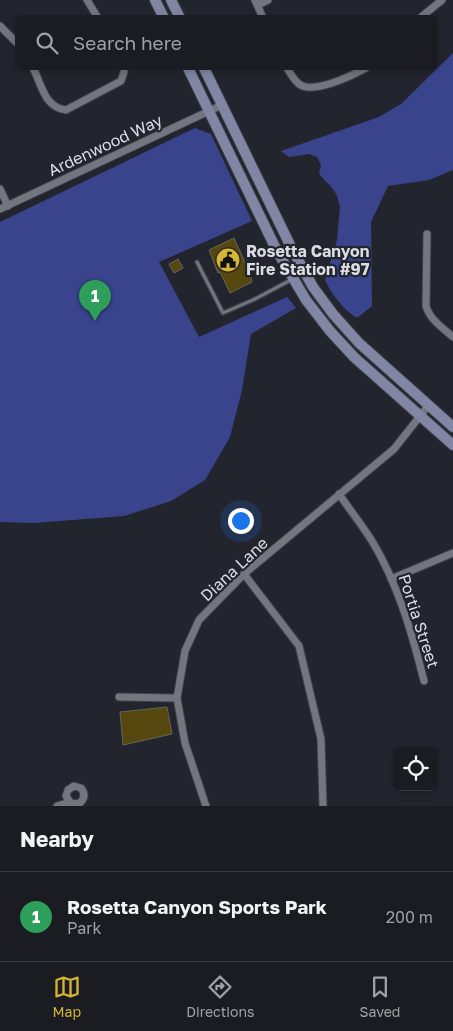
<!DOCTYPE html>
<html lang="en">
<head>
<meta charset="utf-8">
<style>
	:root { --surface:#1a1c22; --page:#27292f; --text:#f1f3f6; --muted:#9fa1a5; --line:#383a40; --accent:#d7b534 }
	body { margin:0; font-family:"Golos Text",sans-serif; background:var(--page); color:var(--text) }
	.controls { position:absolute; right:15px; bottom:15px; display:grid; overflow:hidden; border-radius:8px; box-shadow:0 2px 8px #0003 }
	.controls button { width:45px; height:45px; display:grid; place-items:center; padding:0; border:0; border-bottom:1px solid var(--line); background:var(--surface); color:var(--text); font:25px sans-serif }
	.you { position:absolute; left:240px; top:520px; width:18px; height:18px; margin:-12px; border:4px solid #fff; border-radius:50%; background:#1a73e8; box-shadow:0 0 0 8px #1a73e833 }
	.badge { display:grid; place-items:center; width:32px; height:32px; border-radius:50%; background:var(--accent); color:#fff; font-size:16px; font-weight:700 }
	.pin { position:absolute; translate:-50% -41px; filter:drop-shadow(0 1px 2px #0008) }
	.pin::after { content:''; position:absolute; top:26px; width:18px; height:15px; background:inherit; clip-path:polygon(0 0,100% 0,50% 100%) }
	.list { margin:0; padding:0; list-style:none }
	h2 { display:flex; justify-content:space-between; align-items:center; height:65px; margin:0; padding:0 20px; font-size:21px }
	h2 small { font-size:16px; font-weight:400; color:var(--muted) }
	.list li { display:grid; grid-template-columns:32px 1fr auto; gap:15px; align-items:center; box-sizing:border-box; height:90px; padding:0 20px; border-top:1px solid var(--line) }
	.list b { display:block; font-size:19px; white-space:nowrap }
	.list p { margin:0; font-size:16px; white-space:nowrap; color:var(--muted) }
	.list em { font-size:16px; font-style:normal; color:var(--muted) }
	.icon { flex:none; width:28px; height:28px; fill:none; stroke:currentColor; stroke-width:2; stroke-linecap:round; stroke-linejoin:round }
	.map { position:relative; flex:none; width:453px; height:806px; overflow:hidden }
	.search { position:absolute; background:var(--surface); box-shadow:0 2px 8px #0003; left:15px; right:15px; top:15px; height:55px; display:flex; align-items:center; gap:12px; box-sizing:border-box; padding:0 18px; border-radius:8px; color:var(--muted); font-size:19px }
	.sheet { height:155px; background:var(--surface) }
	nav { display:flex; justify-content:space-around; align-items:center; box-sizing:border-box; height:70px; border-top:1px solid var(--line); background:var(--surface); font-size:14px; color:var(--muted) }
	nav a { display:grid; justify-items:center; gap:2px }
	nav .on { color:var(--accent) }
	.map>svg:first-child { display:block }
	.green { fill:#39448d }
	.building { fill:#56470e; stroke:#68655b }
	.lines { fill:none; stroke-linecap:round; stroke-linejoin:round }
	.lane-casing { stroke:#3e4047; stroke-width:5.5 }
	.street-casing { stroke:#3e4047; stroke-width:9 }
	.secondary-casing { stroke:#3e4047; stroke-width:12 }
	.lane { stroke:#73757f; stroke-width:3 }
	.street { stroke:#73757f; stroke-width:7 }
	.secondary { stroke:#8086a3; stroke-width:10 }
	.labels { text-anchor:middle; stroke-width:4.5; stroke-linejoin:round; paint-order:stroke }
	.street-label { font-size:16px; fill:#dbdde2; stroke:#23252e }
	.poi-label { font-size:16px; font-weight:bold; fill:#dbdde2; stroke:#23252e; text-anchor:start }
</style>
</head>
<body>
<div class="map">
<svg width="453" height="806" viewBox="0 0 453 806">
	<rect width="100%" height="100%" fill="#23252e"/>
	<path class="green" d="M453,53V170L429,180L388,186L371,222L372,306L357,318C344,310 331,294 325,280L337,240L340,207L337,196L333,189L319,174L321,165L317,157L309,154L289,157L281,151L379,117L401,104Z
		M195,128L211,134L252,221L159,262L199,337L287,297L296,308L251,334L242,390L230,437L205,480L171,501L124,516L34,523L0,522V222Z"/>
	<path class="building" d="M234,238L247,267L250,266L252,272L250,273L252,282L230,293L220,272L218,273L209,250Z
		M178,259L183,268L174,273L169,264Z
		M167,707L172,734L123,745L120,712Z"/>
	<g class="lines">
		<defs>
			<path id="lane" d="M197,262L223,313L255,299L302,274"/>
			<path id="street" d="M87,0L98,18
				M255,0L263,18
				M258,5L268,0
				M420,18L442,0
				M0,26L18,44
				M33,68C42,85 44,107 66,110L121,81L124,72V68
				M287,68C290,73 294,80 299,84C313,95 353,75 366,68
				M0,189L8,206
				M0,209L222,105
				M427,234L426,306C430,320 443,328 453,337
				M339,494C350,510 362,525 372,541C398,584 412,633 424,681
				M244,574L299,646L321,739L323,806
				M391,579L453,553
				M119,697L177,698
				M57,806L70,802L73,804L80,803C85,798 85,793 81,788L74,786L68,790L66,796L70,802
				M206,806L185,743L177,698L185,651L199,620L244,574L394,449L428,406"/>
			<path id="secondary" d="M155,0L164,18
				M171,0L180,18
				M188,68L277,251L306,300L330,331L354,357L453,445
				M204,68L291,247L313,287L333,314L359,343L453,427"/>
		</defs>
		<use href="#lane" class="lane-casing"/>
		<use href="#street" class="street-casing"/>
		<use href="#secondary" class="secondary-casing"/>
		<use href="#lane" class="lane"/>
		<use href="#street" class="street"/>
		<use href="#secondary" class="secondary"/>
	</g>
	<defs>
		<symbol id="civic-disc" viewBox="-11 -11 22 22"><circle r="9.5" fill="#d7b534" stroke="#23252e"/><path d="M-.6-6.5H3V-4.5H.6V-3L4-1V1h2V6H-6V1h2V-1L-.6-3ZM-1.2 2.5V6h2.4V2.5Z" fill="#111"/></symbol>
	</defs>
	<g fill-rule="evenodd">
		<use href="#civic-disc" x="214" y="246" width="28" height="28"/>
	</g>
	<g class="labels">
		<g class="street-label">
			<text transform="translate(105 145) rotate(-25)" y="6">Ardenwood Way</text>
			<text transform="translate(234 569) rotate(-43)" y="6">Diana Lane</text>
			<text transform="translate(419 621) rotate(72)" y="6">Portia Street</text>
		</g>
		<g class="poi-label">
			<text x="246" y="257">Rosetta Canyon<tspan x="246" dy="18">Fire Station #97</tspan></text>
		</g>
	</g>
</svg>
<div class="controls">
<button><svg class="icon" aria-label="locate" viewBox="0 0 24 24"><circle cx="12" cy="12" r="6"/><path d="M12 2v4M12 18v4M2 12h4M18 12h4"/></svg></button>
</div>
<div class="you"></div>
<div class="pin badge" style="left:95px;top:321px;background:#2e9e5b">1</div>
<div class="search"><svg class="icon" aria-label="search" viewBox="0 0 24 24"><circle cx="10" cy="10" r="6"/><path d="M15 15l6 6"/></svg>Search here</div>
</div>
<section class="sheet">
<h2>Nearby<small></small></h2>
<ul class="list">
<li><span class="badge" style="background:#2e9e5b">1</span><div><b>Rosetta Canyon Sports Park</b><p>Park</p></div><em>200 m</em></li>
</ul>
</section>
<nav>
<a class="on"><svg class="icon" aria-label="map" viewBox="0 0 24 24"><path d="M3 6l6-2 6 2 6-2v14l-6 2-6-2-6 2zM9 4v14M15 6v14"/></svg>Map</a>
<a><svg class="icon" aria-label="directions" viewBox="0 0 24 24"><path d="M12 3l9 9-9 9-9-9zM9 14v-3h6M13 9l2 2-2 2"/></svg>Directions</a>
<a><svg class="icon" aria-label="saved" viewBox="0 0 24 24"><path d="M7 4h10v16l-5-4-5 4z"/></svg>Saved</a>
</nav>
</body>
</html>
